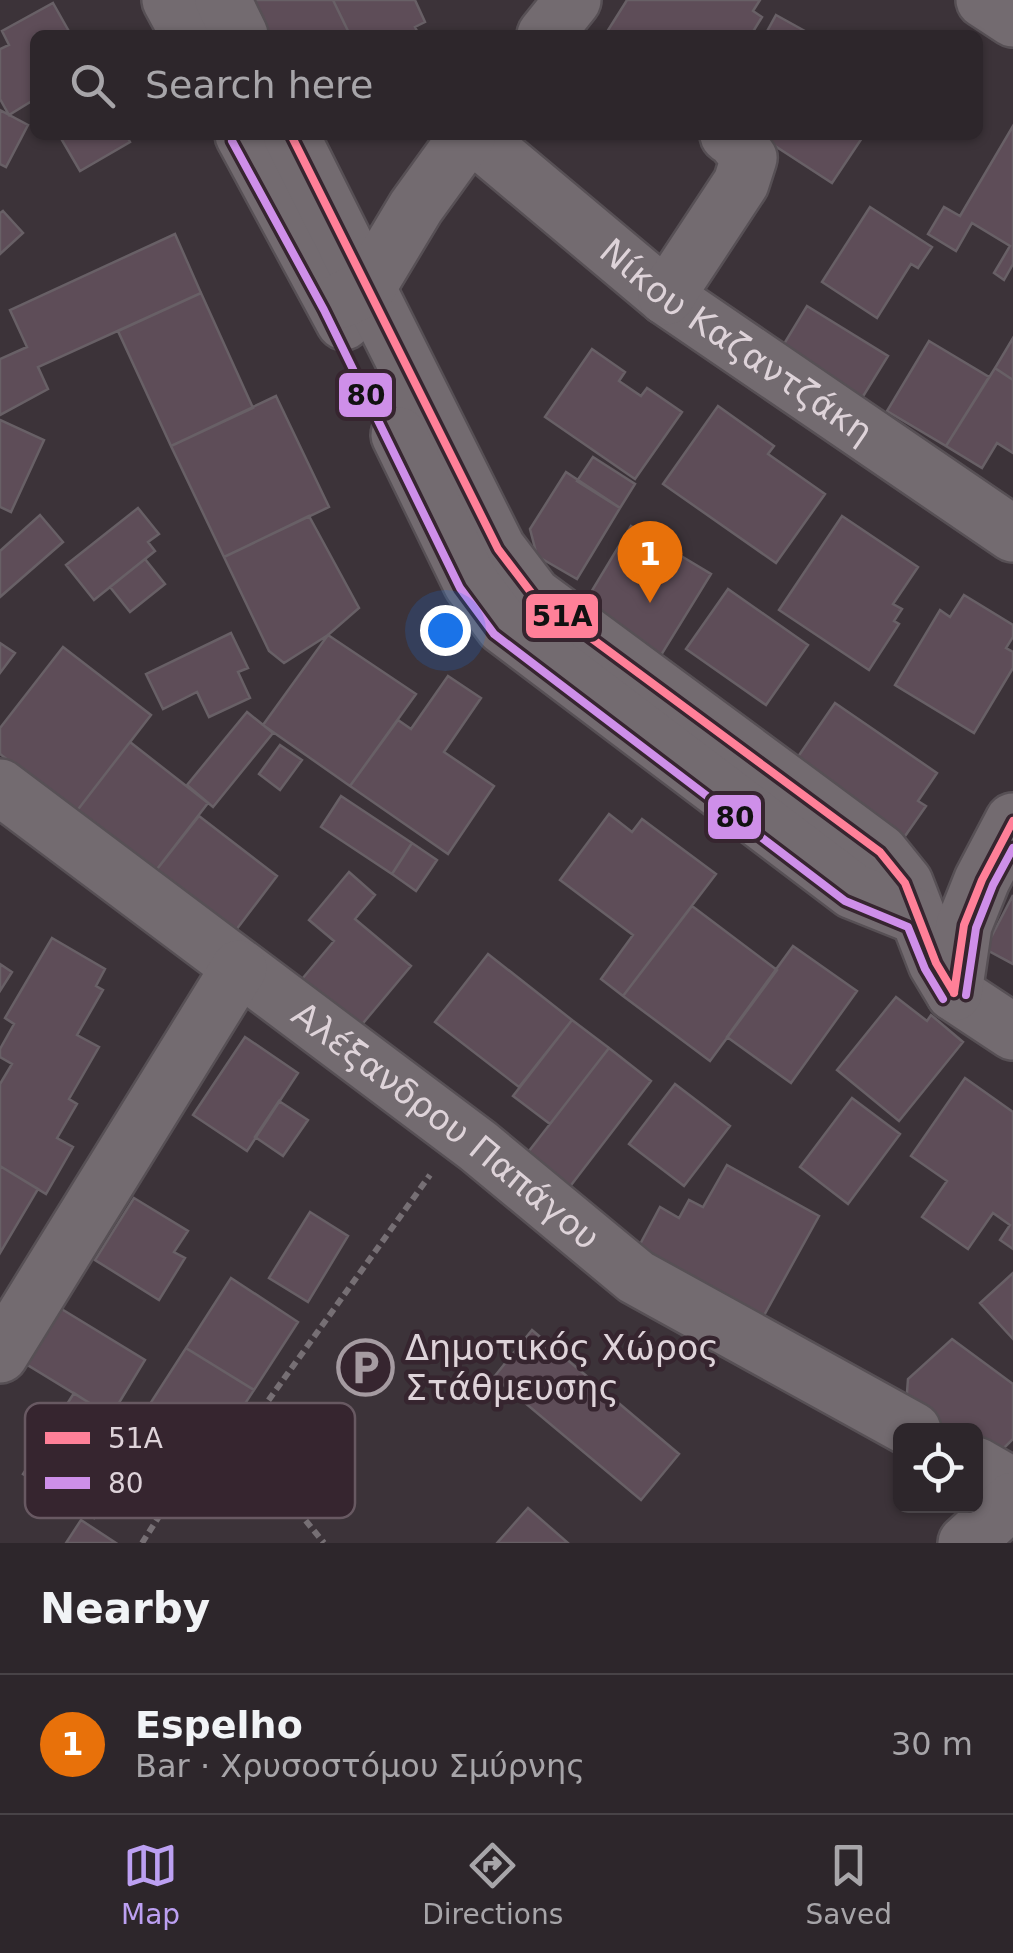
<!DOCTYPE html>
<html lang="en">
<head>
<meta charset="utf-8">
<style>
	:root { --surface:#2d262b; --page:#352e33; --text:#f1f3f6; --muted:#a7a5a9; --line:#484347; --accent:#bca0f2 }
	body { margin:0; font-family:"DejaVu Sans",sans-serif; background:var(--page); color:var(--text) }
	.controls { position:absolute; right:30px; bottom:30px; display:grid; overflow:hidden; border-radius:15px; box-shadow:0 2px 8px #0004 }
	.controls button { width:90px; height:90px; display:grid; place-items:center; padding:0; border:0; border-bottom:2px solid var(--line); background:var(--surface); color:var(--text); font:50px sans-serif }
	.you { position:absolute; left:445px; top:630px; width:35px; height:35px; margin:-25px; border:8px solid #fff; border-radius:50%; background:#1a73e8; box-shadow:0 0 0 15px #1a73e833 }
	.badge { display:grid; place-items:center; width:65px; height:65px; border-radius:50%; background:var(--accent); color:#fff; font-size:32px; font-weight:700 }
	.pin { position:absolute; translate:-50% -82px; filter:drop-shadow(0 2px 5px #0008) }
	.pin::after { content:''; position:absolute; top:52px; width:35px; height:30px; background:inherit; clip-path:polygon(0 0,100% 0,50% 100%) }
	.list { margin:0; padding:0; list-style:none }
	h2 { display:flex; justify-content:space-between; align-items:center; height:130px; margin:0; padding:0 40px; font-size:42px }
	h2 small { font-size:32px; font-weight:400; color:var(--muted) }
	.list li { display:grid; grid-template-columns:65px 1fr auto; gap:30px; align-items:center; box-sizing:border-box; height:140px; padding:0 40px; border-top:2px solid var(--line) }
	.list b { display:block; font-size:38px; white-space:nowrap }
	.list p { margin:0; font-size:32px; white-space:nowrap; color:var(--muted) }
	.list em { font-size:32px; font-style:normal; color:var(--muted) }
	.icon { flex:none; width:55px; height:55px; fill:none; stroke:currentColor; stroke-width:2; stroke-linecap:round; stroke-linejoin:round }
	.map { position:relative; flex:none; width:1013px; height:1543px; overflow:hidden }
	.search { position:absolute; background:var(--surface); box-shadow:0 2px 8px #0004; left:30px; right:30px; top:30px; height:110px; display:flex; align-items:center; gap:25px; box-sizing:border-box; padding:0 35px; border-radius:15px; color:var(--muted); font-size:38px }
	.sheet { height:270px; background:var(--surface) }
	nav { display:flex; justify-content:space-around; align-items:center; box-sizing:border-box; height:140px; border-top:2px solid var(--line); background:var(--surface); font-size:28px; color:var(--muted) }
	nav a { display:grid; justify-items:center; gap:5px }
	nav .on { color:var(--accent) }
	.map>svg:first-child { display:block }
	.building { fill:#5e4d58; stroke:#686066; stroke-width:2.5 }
	.lines { fill:none; stroke-linecap:round; stroke-linejoin:round }
	.minor-casing { stroke:#575055; stroke-width:60 }
	.path { stroke:#766f74; stroke-width:6; stroke-dasharray:8 5; stroke-linecap:butt }
	.minor { stroke:#736b70; stroke-width:55 }
	.bus-1-casing { stroke:#36252f; stroke-width:15 }
	.bus-2-casing { stroke:#36252f; stroke-width:15 }
	.bus-1 { stroke:#ff8098; stroke-width:8 }
	.bus-2 { stroke:#ce8fe9; stroke-width:8 }
	.labels { text-anchor:middle; stroke-width:9; stroke-linejoin:round; paint-order:stroke }
	.street-label { font-size:35px; fill:#ded3d9; stroke:#36252f }
	.poi-label { font-size:35px; fill:#ded3d9; stroke:#36252f; text-anchor:start }
	.key { fill:#36252f; stroke:#685962; stroke-width:2.5 }
	.key-label { font-size:28px; fill:#ded3d9 }
	.line-badge { stroke:#36252f; stroke-width:4 }
	.pale-badge-label { font-size:28px; text-anchor:middle; font-weight:bold; fill:#111 }
</style>
</head>
<body>
<div class="map">
<svg width="1013" height="1543" viewBox="0 0 1013 1543">
	<rect width="100%" height="100%" fill="#3c3339"/>
	<path class="building" d="M252,0H333L350,35H269Z
		M333,0H415L425,22L415,27L419,35H350Z
		M627,0H760L753,11L762,17L751,35H605Z
		M53,3L71,35H35V99L9,115L0,99V49L9,45L2,31Z
		M776,15L812,35H765Z
		M0,110L28,125L6,167L0,164Z
		M1013,126V264L1004,280L994,273L1010,246L972,223L956,251L928,234L944,207L960,216Z
		M59,135H126L130,142L80,171Z
		M758,135H864L832,183Z
		M870,207L932,247L918,268L911,264L877,318L822,282Z
		M3,211L23,233L0,254V213Z
		M175,234L201,293L38,367L48,389L0,415V359L27,347L10,310Z
		M201,293L253,408L171,446L118,331Z
		M807,306L888,356L854,411L773,362Z
		M1013,338V380L995,368Z
		M929,341L989,377L946,446L887,411Z
		M592,349L625,372L619,381L641,396L647,388L682,412L635,479L545,417Z
		M995,368L1013,380V453L997,443L982,468L946,446Z
		M276,396L329,507L224,557L171,446Z
		M718,406L774,446L768,454L825,494L776,563L663,484Z
		M0,420L44,440L11,512L0,507Z
		M593,457L635,484L620,508L577,481Z
		M566,472L620,508L577,579L537,556L530,529Z
		M138,508L159,534L148,542L155,551L94,600L66,565Z
		M40,515L63,542L0,597V551Z
		M309,516L359,608L328,635L284,663L269,651L224,557Z
		M842,516L918,567L893,604L902,609L894,621L899,624L869,670L779,610Z
		M631,526L711,574L658,660L579,612Z
		M145,559L165,584L130,612L110,587Z
		M728,589L808,645L766,705L686,649Z
		M964,595L1013,625V637L1006,648L1013,652V668L974,733L895,685L940,610L950,617Z
		M231,633L248,668L238,672L250,698L209,717L197,692L163,709L146,674Z
		M328,635L416,694L350,786L263,725Z
		M0,643L15,653L0,673Z
		M63,647L151,715L76,812L0,754V728Z
		M448,676L481,698L444,752L494,786L448,854L350,786L398,720L411,729Z
		M835,703L937,773L918,801L926,806L903,839L793,764Z
		M247,712L273,733L213,807L187,785Z
		M130,742L208,803L154,873L76,812Z
		M280,745L302,760L280,790L259,774Z
		M341,796L412,843L392,874L321,827Z
		M609,814L632,832L642,819L716,874L623,996L601,979L633,935L560,880Z
		M199,816L277,876L233,934L154,873Z
		M412,843L437,860L416,891L392,874Z
		M349,872L375,895L355,919L411,966L354,1034L297,985L334,941L309,920Z
		M1013,895V964L985,949Z
		M692,906L777,970L710,1061L623,996Z
		M52,938L105,969L96,986L103,990L77,1035L99,1047L69,1099L77,1104L57,1138L73,1147L46,1194L0,1166V1084L12,1064L0,1057V1049L14,1024L5,1018Z
		M793,946L857,991L791,1083L727,1037Z
		M488,954L572,1020L519,1087L435,1022Z
		M0,964L12,972L0,991Z
		M896,997L927,1021L931,1015L963,1042L899,1121L837,1070Z
		M572,1020L609,1048L550,1124L513,1096Z
		M245,1037L298,1073L247,1151L193,1115Z
		M609,1048L651,1081L565,1193L522,1160Z
		M965,1078L1013,1112V1249L1000,1240L1010,1225L993,1213L968,1249L922,1217L947,1181L911,1156Z
		M675,1084L730,1126L684,1186L629,1144Z
		M852,1098L900,1134L848,1204L800,1167Z
		M279,1101L308,1120L283,1156L255,1137Z
		M727,1165L819,1216L762,1319L637,1250L660,1207L679,1218L689,1200L703,1207Z
		M0,1166L38,1189L0,1253Z
		M134,1198L188,1231L174,1252L185,1258L159,1300L95,1260Z
		M310,1212L348,1236L308,1302L269,1278Z
		M1013,1273V1339L980,1303Z
		M231,1278L298,1322L254,1390L186,1348Z
		M55,1305L145,1360L111,1416L21,1361Z
		M532,1330L679,1454L641,1500L494,1377Z
		M952,1339L1013,1384V1439L997,1455L976,1444V1430H951L906,1406L908,1379Z
		M186,1348L254,1390L213,1453L146,1410Z
		M74,1393L143,1438L94,1518L23,1474Z
		M528,1508L568,1543H497Z
		M81,1520L116,1543H66Z"/>
	<g class="lines">
		<defs>
			<g id="minor">
				<path d="M170,0L189,35"/>
				<path d="M223,0L240,35"/>
				<path d="M984,0L1013,19"/>
				<path d="M545,35L573,0"/>
				<path d="M243,135L344,322"/>
				<path d="M291,135L498,549L533,595L880,852L905,883L936,963L954,993L1013,1032"/>
				<path id="s1" d="M473,135L666,297L1013,534"/>
				<path d="M666,297L741,183L749,158L734,139L728,135"/>
				<path d="M342,300L368,287L416,207L468,135"/>
				<path d="M399,435L471,583L503,626L853,891L918,917"/>
				<path id="s2" d="M0,787L478,1146L636,1277L913,1430"/>
				<path d="M954,993L964,925L982,880L1013,821"/>
				<path d="M0,1355L239,968"/>
				<path d="M976,1465L1013,1486"/>
				<path d="M966,1543L1013,1500"/>
			</g>
		</defs>
		<use href="#minor" class="minor-casing"/>
		<path class="path" d="M240,1440L324,1543
			M142,1543L188,1471L240,1440L430,1175"/>
		<use href="#minor" class="minor"/>
		<defs>
			<path id="bus-1" d="M291,135L498,549L533,595L880,852L905,883L936,963L954,993
				M954,993L964,925L982,880L1013,821"/>
			<path id="bus-2" d="M232,141L324,310L460,588L494,634L845,901L908,927L925,969L943,999
				M966,995L976,928L993,885L1013,848"/>
		</defs>
		<use href="#bus-1" class="bus-1-casing"/>
		<use href="#bus-2" class="bus-2-casing"/>
		<use href="#bus-1" class="bus-1"/>
		<use href="#bus-2" class="bus-2"/>
	</g>
	<defs>
		<symbol id="parking-ring" viewBox="-11 -11 22 22"><circle r="9.5" fill="#36252f" stroke="#a59ba1" stroke-width="1.5"/><path d="M-3.5-5.5H1a3.5 3.5 0 0 1 0 7H-1V5.5H-3.5ZM-1-3.4V-.6H.8a1.4 1.4 0 0 0 0-2.8Z" fill="#a59ba1"/></symbol>
	</defs>
	<g fill-rule="evenodd">
		<use href="#parking-ring" x="334" y="1336" width="63" height="63"/>
	</g>
	<g class="labels">
		<g class="street-label">
			<text dy="12" stroke="none"><textPath href="#s1" startOffset="335">Νίκου Καζαντζάκη</textPath></text>
			<text dy="12" stroke="none"><textPath href="#s2" startOffset="560">Αλέξανδρου Παπάγου</textPath></text>
		</g>
		<g class="poi-label">
			<text x="405" y="1360">Δημοτικός Χώρος<tspan x="405" dy="40">Στάθμευσης</tspan></text>
		</g>
	</g>
	<rect x="25" y="1403" width="330" height="115" rx="15" class="key"/>
	<rect x="45" y="1432" width="45" height="12" fill="#ff8098"/>
	<rect x="45" y="1477" width="45" height="12" fill="#ce8fe9"/>
	<g class="key-label">
		<text x="108" y="1448">51Α</text>
		<text x="108" y="1493">80</text>
	</g>
	<g class="line-badge">
		<rect x="337" y="371" width="57" height="48" rx="10" fill="#ce8fe9"/>
		<rect x="524" y="592" width="76" height="48" rx="10" fill="#ff8098"/>
		<rect x="706" y="793" width="57" height="48" rx="10" fill="#ce8fe9"/>
	</g>
	<g class="pale-badge-label">
		<text x="366" y="405">80</text>
		<text x="562" y="626">51Α</text>
		<text x="735" y="827">80</text>
	</g>
</svg>
<div class="controls">
<button><svg class="icon" aria-label="locate" viewBox="0 0 24 24"><circle cx="12" cy="12" r="6"/><path d="M12 2v4M12 18v4M2 12h4M18 12h4"/></svg></button>
</div>
<div class="you"></div>
<div class="pin badge" style="left:650px;top:603px;background:#e8710a">1</div>
<div class="search"><svg class="icon" aria-label="search" viewBox="0 0 24 24"><circle cx="10" cy="10" r="6"/><path d="M15 15l6 6"/></svg>Search here</div>
</div>
<section class="sheet">
<h2>Nearby<small></small></h2>
<ul class="list">
<li><span class="badge" style="background:#e8710a">1</span><div><b>Espelho</b><p>Bar · Χρυσοστόμου Σμύρνης</p></div><em>30 m</em></li>
</ul>
</section>
<nav>
<a class="on"><svg class="icon" aria-label="map" viewBox="0 0 24 24"><path d="M3 6l6-2 6 2 6-2v14l-6 2-6-2-6 2zM9 4v14M15 6v14"/></svg>Map</a>
<a><svg class="icon" aria-label="directions" viewBox="0 0 24 24"><path d="M12 3l9 9-9 9-9-9zM9 14v-3h6M13 9l2 2-2 2"/></svg>Directions</a>
<a><svg class="icon" aria-label="saved" viewBox="0 0 24 24"><path d="M7 4h10v16l-5-4-5 4z"/></svg>Saved</a>
</nav>
</body>
</html>
